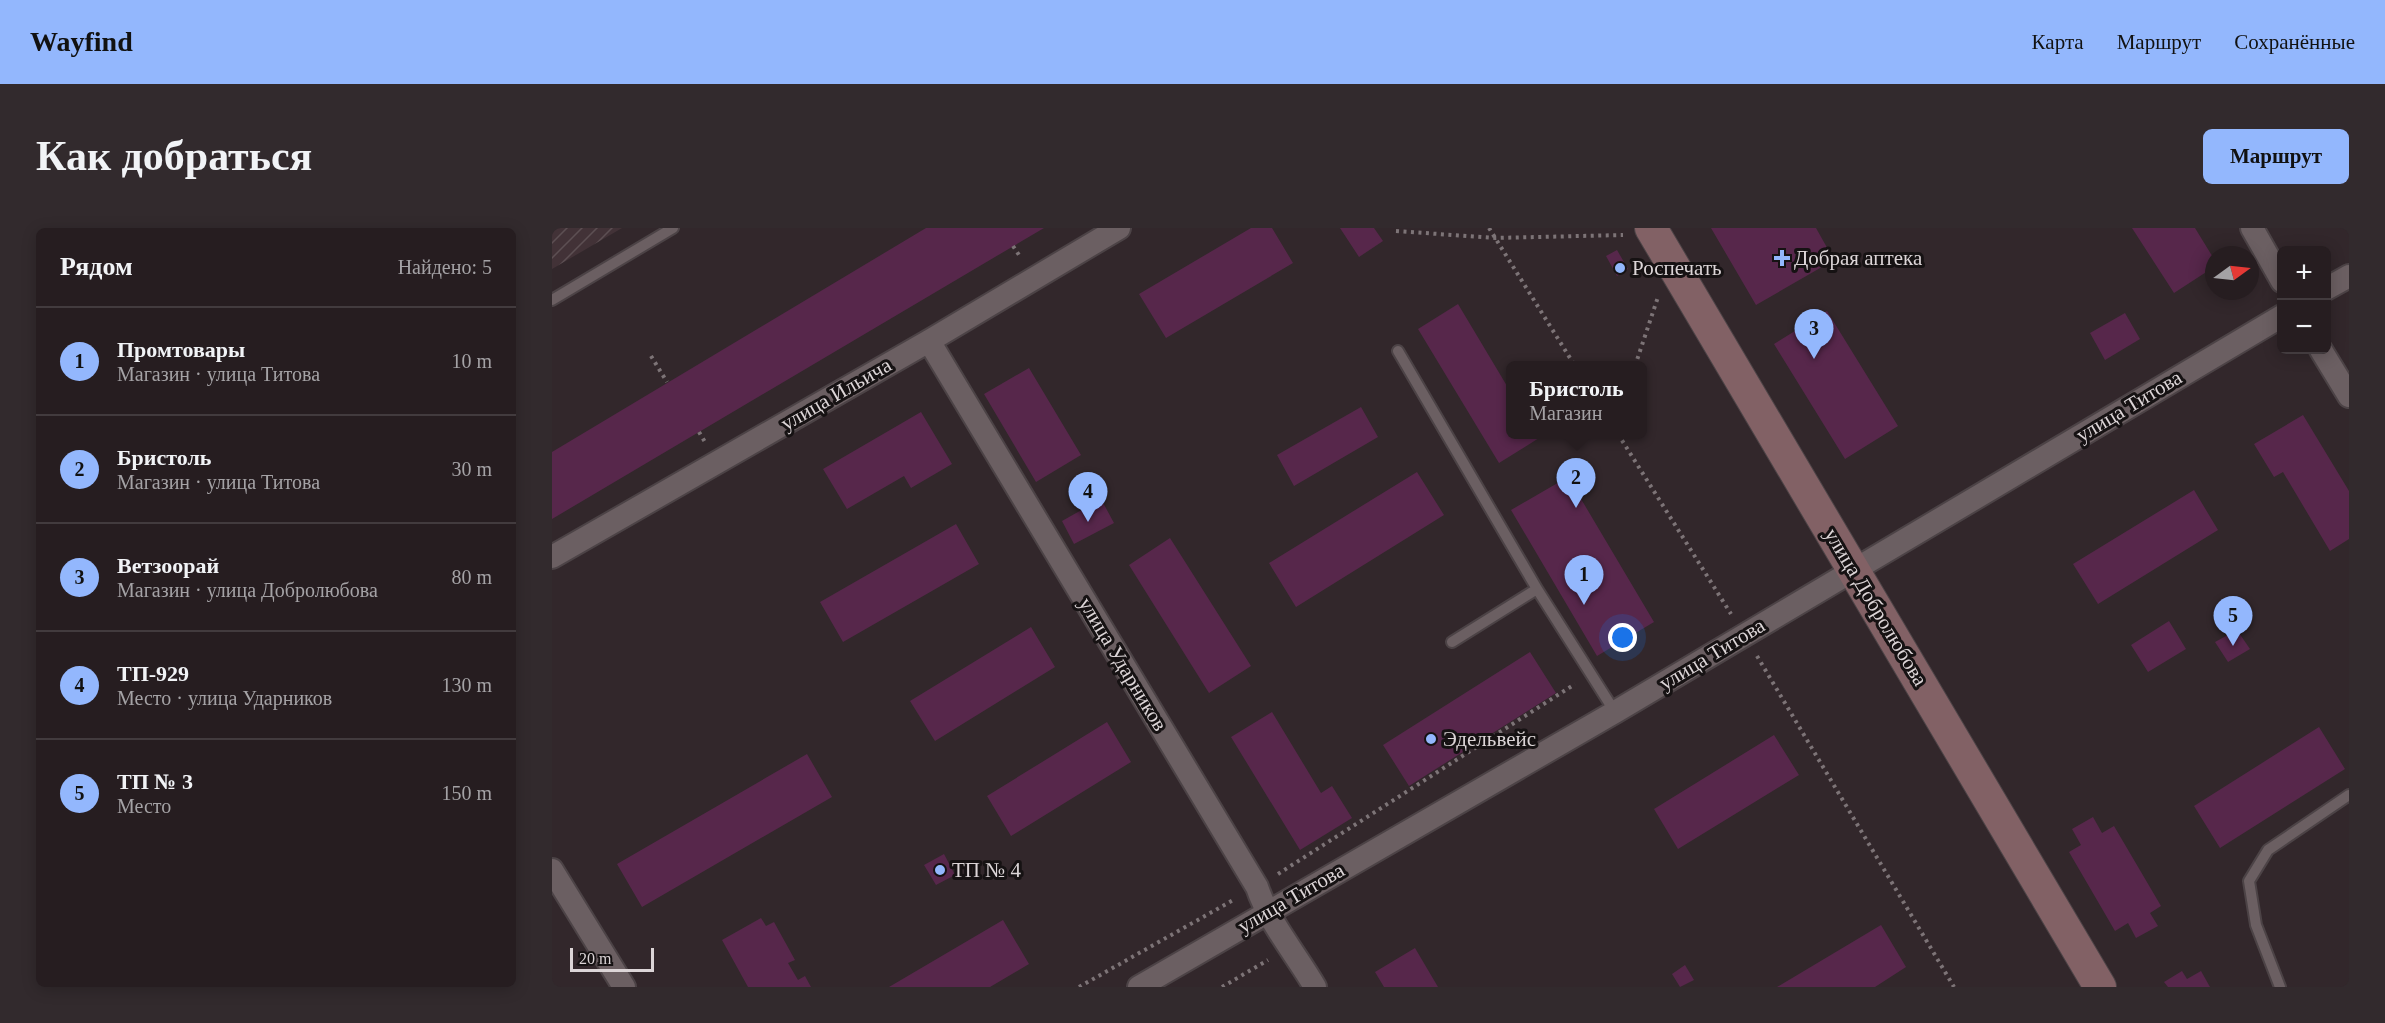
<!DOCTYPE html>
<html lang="ru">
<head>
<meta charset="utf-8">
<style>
	:root { --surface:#261d20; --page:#322a2d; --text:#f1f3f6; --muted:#a4a2a5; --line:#423b3e; --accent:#93b7fd }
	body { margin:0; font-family:"Times New Roman",serif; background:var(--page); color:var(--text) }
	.controls { position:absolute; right:18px; top:18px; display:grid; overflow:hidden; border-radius:9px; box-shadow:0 3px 15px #0003 }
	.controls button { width:54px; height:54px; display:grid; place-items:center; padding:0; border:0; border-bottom:2px solid var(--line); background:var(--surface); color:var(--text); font:30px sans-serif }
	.compass { position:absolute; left:1653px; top:18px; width:54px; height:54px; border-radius:50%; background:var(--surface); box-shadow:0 3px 15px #0003; rotate:75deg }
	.scale { position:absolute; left:18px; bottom:15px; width:84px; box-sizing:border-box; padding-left:6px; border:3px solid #dcd5d7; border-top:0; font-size:16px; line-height:21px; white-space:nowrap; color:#dcd5d7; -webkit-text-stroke:4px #161213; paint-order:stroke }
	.you { position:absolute; left:1071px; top:410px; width:21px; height:21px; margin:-15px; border:4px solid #fff; border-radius:50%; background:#1a73e8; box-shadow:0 0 0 9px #1a73e833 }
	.badge { display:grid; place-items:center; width:39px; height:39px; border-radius:50%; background:var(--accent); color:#111; font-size:20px; font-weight:700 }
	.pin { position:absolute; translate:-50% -50px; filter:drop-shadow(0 2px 3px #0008) }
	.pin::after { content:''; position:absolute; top:32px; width:21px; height:18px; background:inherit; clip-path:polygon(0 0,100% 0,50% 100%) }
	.popup { position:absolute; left:954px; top:133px; width:141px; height:78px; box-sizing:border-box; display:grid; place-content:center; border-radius:9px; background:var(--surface); filter:drop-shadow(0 2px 4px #0005); font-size:20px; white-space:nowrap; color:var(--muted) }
	.popup b { font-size:22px; color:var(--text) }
	.popup::after { content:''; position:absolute; left:50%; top:100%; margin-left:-12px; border:12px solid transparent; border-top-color:var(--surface) }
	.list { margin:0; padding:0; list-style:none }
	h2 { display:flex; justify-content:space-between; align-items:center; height:78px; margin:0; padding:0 24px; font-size:26px }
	h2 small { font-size:20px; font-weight:400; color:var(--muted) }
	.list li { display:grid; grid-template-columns:39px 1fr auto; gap:18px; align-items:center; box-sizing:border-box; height:108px; padding:0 24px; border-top:2px solid var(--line) }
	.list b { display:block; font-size:22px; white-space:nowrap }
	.list p { margin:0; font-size:20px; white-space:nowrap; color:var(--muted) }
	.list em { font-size:20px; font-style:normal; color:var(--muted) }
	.map { position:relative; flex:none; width:1797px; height:759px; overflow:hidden; border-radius:9px }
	header { display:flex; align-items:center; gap:36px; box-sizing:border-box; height:84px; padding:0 30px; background:var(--accent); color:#111 }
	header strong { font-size:28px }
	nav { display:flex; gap:33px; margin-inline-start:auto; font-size:21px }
	.intro { display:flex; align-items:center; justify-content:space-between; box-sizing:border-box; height:144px; padding:0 36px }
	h1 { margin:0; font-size:42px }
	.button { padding:15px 27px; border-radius:9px; background:var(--accent); color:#111; font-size:21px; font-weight:700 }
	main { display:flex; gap:36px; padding:0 36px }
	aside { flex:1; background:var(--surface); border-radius:9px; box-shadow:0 3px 15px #0003 }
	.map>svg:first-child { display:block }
	.industrial { fill:url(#industrial-furrows) }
	.building { fill:#57274b }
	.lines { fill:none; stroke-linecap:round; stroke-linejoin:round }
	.lane-casing { stroke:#4c4346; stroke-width:14 }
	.street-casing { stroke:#4c4346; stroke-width:26 }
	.secondary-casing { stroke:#4c4346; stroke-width:34 }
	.path { stroke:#7d7477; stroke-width:4; stroke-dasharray:3 4.5; stroke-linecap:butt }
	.lane { stroke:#6b5f62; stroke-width:10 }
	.street { stroke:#6b5f62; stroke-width:22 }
	.secondary { stroke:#826165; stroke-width:32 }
	.poi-dot { fill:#93b7fd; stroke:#161213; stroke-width:2 }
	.labels { text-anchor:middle; stroke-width:6; stroke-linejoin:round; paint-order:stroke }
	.poi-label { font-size:21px; fill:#dcd5d7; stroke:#161213; text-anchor:start }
	.street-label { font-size:21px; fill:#dcd5d7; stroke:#161213 }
</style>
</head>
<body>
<header>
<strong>Wayfind</strong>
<nav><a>Карта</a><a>Маршрут</a><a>Сохранённые</a></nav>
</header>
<div class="intro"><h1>Как добраться</h1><a class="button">Маршрут</a></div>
<main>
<aside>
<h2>Рядом<small>Найдено: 5</small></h2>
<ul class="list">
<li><span class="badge">1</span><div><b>Промтовары</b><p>Магазин · улица Титова</p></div><em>10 m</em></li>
<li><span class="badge">2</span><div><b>Бристоль</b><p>Магазин · улица Титова</p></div><em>30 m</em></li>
<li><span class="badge">3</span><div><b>Ветзоорай</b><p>Магазин · улица Добролюбова</p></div><em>80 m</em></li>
<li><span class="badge">4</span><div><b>ТП-929</b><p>Место · улица Ударников</p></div><em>130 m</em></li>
<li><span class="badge">5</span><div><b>ТП № 3</b><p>Место</p></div><em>150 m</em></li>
</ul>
</aside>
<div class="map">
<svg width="1797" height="759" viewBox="0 0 1797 759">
	<defs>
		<pattern id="industrial-furrows" width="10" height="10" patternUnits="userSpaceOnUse" patternTransform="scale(1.5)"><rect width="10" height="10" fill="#423237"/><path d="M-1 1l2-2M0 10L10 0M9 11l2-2" fill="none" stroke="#5d4f53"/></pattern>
	</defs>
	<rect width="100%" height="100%" fill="#32272b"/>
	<path class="industrial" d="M0,0H70L0,41Z"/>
	<path class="building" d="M374,0H492L0,291V224Z
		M699,0H720L741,35L614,110L587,66Z
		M788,0H822L831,13L807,29Z
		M1159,0H1264L1282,32L1204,77Z
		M1580,0H1643L1662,31V39L1622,65Z
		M1065,22L1076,41L1065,48L1054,28Z
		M906,76L958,163V206H984L987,210L947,235L866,101Z
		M1275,83L1346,198L1293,231L1222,116Z
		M1573,85L1588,111L1553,132L1538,105Z
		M477,140L529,227L484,254L432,166Z
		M809,179L826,209L742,258L725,227Z
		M369,184L400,236L359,260L352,248L295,281L271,241Z
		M1751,187L1797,263V311L1778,323L1731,244L1722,249L1702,216Z
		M865,244L892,287L744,379L717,335Z
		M1016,249L1102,394L1045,428L959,282Z
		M1642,262L1666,302L1546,376L1521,336Z
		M549,271L562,295L522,316L510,293Z
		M404,296L427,336L291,414L268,374Z
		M618,310L699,438L657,465L577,337Z
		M1617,393L1634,421L1596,444L1579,417Z
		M479,399L503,439L383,513L358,473Z
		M1685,402L1698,421L1676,434L1663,414Z
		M978,424L1004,465L857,558L831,517Z
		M720,484L769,565L780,558L800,590L748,622L679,509Z
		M555,494L579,534L459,608L435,568Z
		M1767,499L1793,541L1668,620L1642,578Z
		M1222,507L1247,547L1126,621L1102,581Z
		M255,526L280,569L90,679L65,636Z
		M1541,589L1550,605L1562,598L1609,678L1598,685L1606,698L1584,710L1576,695L1563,703L1517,624L1529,617L1520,601Z
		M392,626L403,647L384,657L372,637Z
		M209,690L214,698L222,694L243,732L236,735L246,752L253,748L259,759H196L170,712Z
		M451,692L477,736L438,759H337Z
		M1329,697L1354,739L1323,759H1225Z
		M863,720L886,759H832L823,744Z
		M1133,737L1142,752L1128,759L1120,746Z
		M1630,743L1635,751L1649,743L1658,759H1616L1612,754Z"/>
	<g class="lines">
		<defs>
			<path id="lane" d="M0,72L121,0
				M846,123L985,361
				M900,414L985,361L1063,484
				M1728,759L1704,697L1697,653L1716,622L1797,567"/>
			<path id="street" d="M1700,0L1730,53
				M1774,61L1797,48
				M377,113L705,659C717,695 744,726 763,759
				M1769,122L1797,168
				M0,329L377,113L567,0
				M0,642L72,759
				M587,759L1063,484L1730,88"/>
			<path id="secondary" d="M1099,0L1548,759"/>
		</defs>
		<use href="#lane" class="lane-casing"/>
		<use href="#street" class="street-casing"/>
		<use href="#secondary" class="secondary-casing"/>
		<path class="path" d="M937,0L1023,138
			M844,3L943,10L1071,7
			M461,18L469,30
			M99,128L115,154
			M1083,138L1106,69
			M147,204L153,214
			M1066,206L1179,386
			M1205,428L1402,759
			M726,646L1023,456
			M527,759L683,671
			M670,759L716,732"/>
		<use href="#lane" class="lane"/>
		<use href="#street" class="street"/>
		<use href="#secondary" class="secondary"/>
	</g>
	<g class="poi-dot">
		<path d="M1227 21h6v6h6v6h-6v6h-6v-6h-6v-6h6z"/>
		<circle cx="1068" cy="40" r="6"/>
		<circle cx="879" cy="511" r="6"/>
		<circle cx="388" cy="642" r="6"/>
	</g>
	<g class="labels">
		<g class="poi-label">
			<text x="1242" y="37">Добрая аптека</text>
			<text x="1080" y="47">Роспечать</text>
			<text x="891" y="518">Эдельвейс</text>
			<text x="400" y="649">ТП № 4</text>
		</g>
		<g class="street-label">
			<text transform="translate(284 166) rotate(-30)" y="7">улица Ильича</text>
			<text transform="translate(1577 178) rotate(-31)" y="7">улица Титова</text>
			<text transform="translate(1324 379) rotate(59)" y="7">улица Добролюбова</text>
			<text transform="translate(1160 426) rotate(-31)" y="7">улица Титова</text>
			<text transform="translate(571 436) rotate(59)" y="7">улица Ударников</text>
			<text transform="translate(739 670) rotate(-30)" y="7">улица Титова</text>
		</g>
	</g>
</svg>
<div class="controls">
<button>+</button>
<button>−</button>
</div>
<svg class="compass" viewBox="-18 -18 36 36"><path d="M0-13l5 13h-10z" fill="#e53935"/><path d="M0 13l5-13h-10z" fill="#a4a2a5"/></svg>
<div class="scale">20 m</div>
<div class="you"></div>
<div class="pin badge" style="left:1032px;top:377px">1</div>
<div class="pin badge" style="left:1024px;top:280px">2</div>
<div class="popup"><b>Бристоль</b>Магазин</div>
<div class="pin badge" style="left:1262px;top:131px">3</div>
<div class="pin badge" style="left:536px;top:294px">4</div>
<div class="pin badge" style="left:1681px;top:418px">5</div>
</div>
</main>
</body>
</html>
